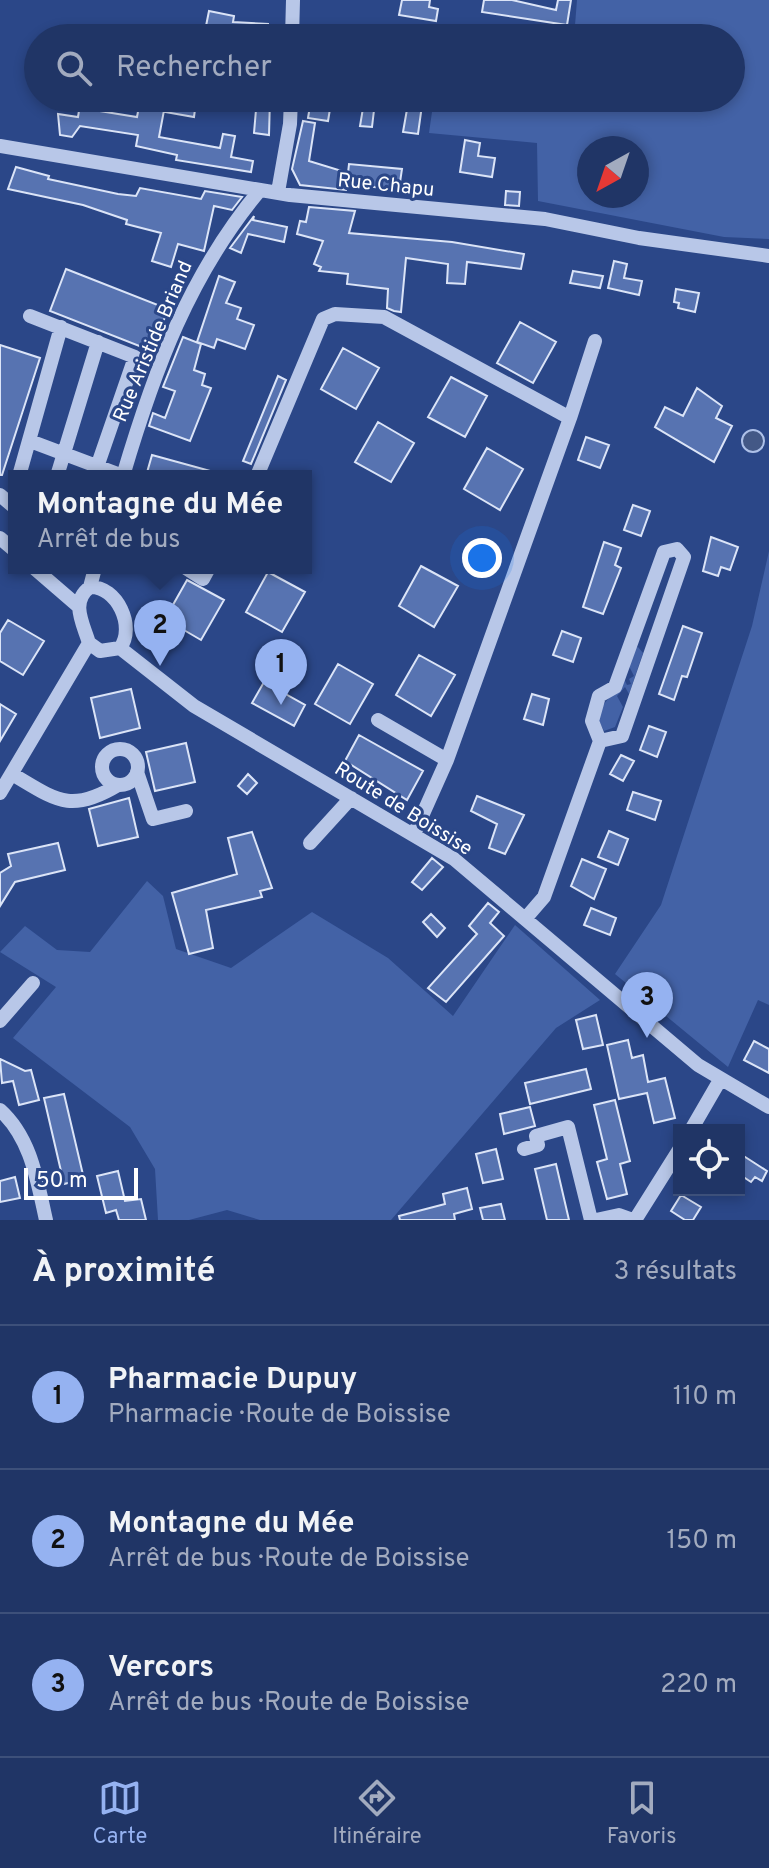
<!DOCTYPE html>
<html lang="fr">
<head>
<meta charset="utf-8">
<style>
	:root { --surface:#203566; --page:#2d406f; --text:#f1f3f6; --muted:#a2abbf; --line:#3d507a; --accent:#95b2f1 }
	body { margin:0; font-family:Overpass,sans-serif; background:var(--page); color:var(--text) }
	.controls { position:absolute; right:24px; bottom:24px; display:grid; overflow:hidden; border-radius:0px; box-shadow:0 4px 12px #0003 }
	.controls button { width:72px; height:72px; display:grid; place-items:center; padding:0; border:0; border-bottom:2px solid var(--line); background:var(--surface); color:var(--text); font:40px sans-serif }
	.compass { position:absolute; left:577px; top:136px; width:72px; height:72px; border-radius:50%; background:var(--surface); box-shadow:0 4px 12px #0003; rotate:220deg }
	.scale { position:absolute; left:24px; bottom:20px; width:114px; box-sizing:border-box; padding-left:8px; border:4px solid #fff; border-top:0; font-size:22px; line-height:28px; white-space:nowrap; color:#fff; -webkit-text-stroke:6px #2b4788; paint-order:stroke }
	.you { position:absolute; left:482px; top:558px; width:28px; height:28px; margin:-20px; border:6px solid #fff; border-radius:50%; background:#1a73e8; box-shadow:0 0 0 12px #1a73e833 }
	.badge { display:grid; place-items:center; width:52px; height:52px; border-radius:50%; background:var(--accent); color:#111; font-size:26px; font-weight:700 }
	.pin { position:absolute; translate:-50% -66px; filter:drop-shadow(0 2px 4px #0008) }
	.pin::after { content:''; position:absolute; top:42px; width:28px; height:24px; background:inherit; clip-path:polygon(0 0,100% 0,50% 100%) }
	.popup { position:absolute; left:8px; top:470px; width:304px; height:104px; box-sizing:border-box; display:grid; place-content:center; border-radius:0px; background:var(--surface); filter:drop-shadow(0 2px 6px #0005); font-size:26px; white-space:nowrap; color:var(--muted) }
	.popup b { font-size:30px; color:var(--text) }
	.popup::after { content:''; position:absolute; left:50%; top:100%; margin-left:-16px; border:16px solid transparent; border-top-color:var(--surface) }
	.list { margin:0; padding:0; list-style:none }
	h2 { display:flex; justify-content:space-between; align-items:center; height:104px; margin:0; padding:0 32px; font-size:34px }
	h2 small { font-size:26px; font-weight:400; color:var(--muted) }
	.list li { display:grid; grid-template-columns:52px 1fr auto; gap:24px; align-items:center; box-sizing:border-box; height:144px; padding:0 32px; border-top:2px solid var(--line) }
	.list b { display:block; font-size:30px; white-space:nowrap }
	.list p { margin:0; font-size:26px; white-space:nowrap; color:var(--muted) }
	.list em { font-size:26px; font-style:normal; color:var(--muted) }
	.icon { flex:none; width:44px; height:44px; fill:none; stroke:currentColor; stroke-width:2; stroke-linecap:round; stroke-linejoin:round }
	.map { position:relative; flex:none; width:769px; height:1220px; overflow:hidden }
	.search { position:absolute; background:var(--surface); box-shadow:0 4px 12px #0003; left:24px; right:24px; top:24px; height:88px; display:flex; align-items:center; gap:20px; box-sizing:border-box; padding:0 28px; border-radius:44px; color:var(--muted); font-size:30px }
	.sheet { height:536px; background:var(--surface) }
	nav { display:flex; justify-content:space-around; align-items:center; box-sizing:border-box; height:112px; border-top:2px solid var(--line); background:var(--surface); font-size:22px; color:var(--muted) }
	nav a { display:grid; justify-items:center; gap:4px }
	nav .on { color:var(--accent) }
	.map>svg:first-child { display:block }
	.green { fill:#4362a6; fill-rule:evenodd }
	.water { fill:#435886; stroke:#adc0e8; stroke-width:2 }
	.building { fill:#5773b1; stroke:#dbe4f7; stroke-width:2 }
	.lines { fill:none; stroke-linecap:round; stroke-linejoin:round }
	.minor { stroke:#b8c7e8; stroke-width:14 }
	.labels { text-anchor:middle; stroke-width:6; stroke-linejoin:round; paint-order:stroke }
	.street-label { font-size:20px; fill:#fff; stroke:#2b4788 }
</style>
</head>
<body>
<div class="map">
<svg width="769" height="1220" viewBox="0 0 769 1220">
	<rect width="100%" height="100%" fill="#2b4788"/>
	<path class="green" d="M577,0H769V239L724,237L538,201L537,143L429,133L434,98H731V38H574ZM589,148H637V196H589Z
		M769,551V1005L758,1000L728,1067L615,974L661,905L752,626Z
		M638,647L643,653L629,694L625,687L617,696L623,707L615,727L604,731L597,717C603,701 616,693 623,677L627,685L631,684L629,679L634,676L628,664L634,649Z
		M147,881L163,896L176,949L231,968L312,912L388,958L453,1016L515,925L600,1000L556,1028L391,1220H260L227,1210L189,1220H158L155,1169L130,1127L13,1038L56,987L0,952L25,926L57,950L90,952Z"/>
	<path class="water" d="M742 441a11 11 0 1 1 22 0a11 11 0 1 1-22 0Z"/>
	<path class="building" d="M402,0H430L429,7L438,9L436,21L399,15Z
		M484,0H512L556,10L558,0H571L567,25L482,12Z
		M209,11L234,16L233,22L268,24V38L205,31Z
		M315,26L349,30V38H313Z
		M81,98H95L93,110L137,117L140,101L165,105L159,137L220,148L223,134L235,136L231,157L253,161L251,172L176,160L177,155L136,146L138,135L80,126L72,137L60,135L58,114L78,117Z
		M167,98L196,102L194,117L165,112Z
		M257,98H270L269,135L254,133Z
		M409,98H423L418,134L403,132Z
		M311,100L331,103L328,121L308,118Z
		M363,108L374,110L372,127L360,126Z
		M303,121L315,123L309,161L348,173L349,164L402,169L399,189L347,185L346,190L300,185L292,169Z
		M465,140L480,143L478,156L495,158L492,177L460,172Z
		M16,167L49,176L48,179L118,194L136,196L140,188L201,199L205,191L242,197L232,210L214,206L204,251L178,244L171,267L152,261L161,233L126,224L127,220L83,205L8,189Z
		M506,191L520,192L519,206L505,205Z
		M309,207L355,211L349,233L452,242L524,254L521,269L467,262L465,284L447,283L448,264L406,258L401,312L394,311L387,308L388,289L347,284L348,274L319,271L321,267L314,264L323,241L297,234L300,221L306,222Z
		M254,216L253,220L287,227L284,242L248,234L241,253L230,248Z
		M614,261L627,264L624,278L642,281L639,295L608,288Z
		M66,269L168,309L152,351L50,311Z
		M573,271L603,276L600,288L570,283Z
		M219,276L235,282L226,303L241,308L237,319L254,325L245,349L217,339L214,348L197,342Z
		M676,289L699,293L695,312L678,308L679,303L674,302Z
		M520,322L556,342L533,383L497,363Z
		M183,337L201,344L194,370L205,374L202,385L211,388L190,441L149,426L153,413L165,418L175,391L163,387Z
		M0,345L40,358L2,475H0Z
		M343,348L379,368L356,409L321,389Z
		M278,376L286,380L251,464L243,461Z
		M451,377L487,396L465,437L428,417Z
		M697,388L722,406L716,418L732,426L714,462L655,427L665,407L683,416Z
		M378,422L414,443L391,482L355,462Z
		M586,437L609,445L600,468L578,460Z
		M487,448L523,469L500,510L464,489Z
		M152,455L214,472V476H146Z
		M633,505L650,511L641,536L624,530Z
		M711,537L738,547L730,570L721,567L718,576L703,571Z
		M604,542L621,548L615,565L621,568L603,614L583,607Z
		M421,566L458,586L434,627L399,606Z
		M268,572L305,592L282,632L246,612Z
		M187,580L224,600L201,640L165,619Z
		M8,620L44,641L23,675L0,661V633Z
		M683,626L702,633L687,677L682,676L674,700L659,694Z
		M562,631L581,638L573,662L553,655Z
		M419,655L455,675L431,716L396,695Z
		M338,664L373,684L350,724L315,704Z
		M264,682L305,705L294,726L252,703Z
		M131,689L140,728L100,738L91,698Z
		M532,694L549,699L543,725L524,719Z
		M0,704L16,714L0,741Z
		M649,726L666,732L657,757L640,750Z
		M359,735L423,771L407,800L345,761Z
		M186,743L195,782L155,791L146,752Z
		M621,755L634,761L623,781L610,774Z
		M248,774L257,783L247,794L238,786Z
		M633,792L661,801L655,820L627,810Z
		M477,796L524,815L505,854L489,848L497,824L471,811Z
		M129,798L138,837L98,846L89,809Z
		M609,831L628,839L618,865L598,857Z
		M252,832L272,888L260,891L262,897L206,910L213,948L189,954L172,893L237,874L228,838Z
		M58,843L65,870L15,882L0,906V873L11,866L8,854Z
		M432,858L443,867L422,890L412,882Z
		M582,859L606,869L594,899L571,886Z
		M488,903L499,912L490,923L504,936L446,1002L428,988L477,934L469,926Z
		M591,908L616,918L610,935L584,925Z
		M431,914L445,928L437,937L423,922Z
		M596,1015L603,1045L583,1049L576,1020Z
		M628,1040L632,1058L643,1055L648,1082L665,1078L675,1118L654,1123L647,1093L619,1099L607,1045Z
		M754,1041L769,1049V1073L744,1060Z
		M0,1059L25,1071L31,1070L39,1100L19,1105L13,1081L2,1083Z
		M586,1069L591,1089L530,1104L525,1083Z
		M64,1094L84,1179L64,1184L44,1098Z
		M615,1100L630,1161L620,1164L627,1194L607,1199L597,1162L607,1159L594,1105Z
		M530,1107L535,1126L504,1134L500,1114Z
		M496,1149L503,1179L483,1183L476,1154Z
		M739,1153L767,1171L762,1181L755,1177L751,1182L739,1174Z
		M556,1164L569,1220H547L535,1169Z
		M118,1171L125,1201L141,1199L146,1220H119L116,1210L106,1213L97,1176Z
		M15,1177L20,1198L0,1202V1181Z
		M467,1188L472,1209L454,1214L455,1220H400L399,1216L445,1204L443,1194Z
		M681,1195L701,1207L693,1220H685L671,1211Z
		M501,1204L505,1220H483L480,1208Z"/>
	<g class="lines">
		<path class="minor" d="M292,38L293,0
			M0,146L290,195L545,219L639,238L769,256
			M278,192L290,124L291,98
			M30,316L135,357L97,467
			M570,418L595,341
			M30,441L123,476
			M19,476L61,327
			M57,476L98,342
			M123,476C154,371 189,275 260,190
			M257,476L323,319L335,314L384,317L570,418L447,760L414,834
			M0,495L14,507
			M0,538L14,550
			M677,549L684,557L622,736L600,741L592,721L599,696L615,687L664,552Z
			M34,568L78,606
			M186,568L203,579L209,568
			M90,587C117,586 136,627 120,648L100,651L89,643C83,623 70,602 90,587Z
			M90,587L95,568
			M120,648L194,706L454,859L698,1065L769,1107
			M378,720L447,760
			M102 767a18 18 0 1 1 36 0a18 18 0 1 1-36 0Z
			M137,772L153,819L186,811
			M12,774C56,800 70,814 118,785
			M0,793L89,643
			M310,843L351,798
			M525,919L544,897L600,741
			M0,1021L33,983
			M0,1110C31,1138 37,1180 46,1220
			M691,1130L720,1080
			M524,1149L538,1145L536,1136L568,1127L591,1220
			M596,1220L619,1215L633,1220
			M635,1220L679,1150"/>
	</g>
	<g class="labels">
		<g class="street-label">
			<text transform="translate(386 184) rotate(6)" y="7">Rue Chapu</text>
			<text transform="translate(152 341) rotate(-67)" y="7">Rue Aristide Briand</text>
			<text transform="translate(404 808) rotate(32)" y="7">Route de Boissise</text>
		</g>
	</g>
</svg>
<div class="controls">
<button><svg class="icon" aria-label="locate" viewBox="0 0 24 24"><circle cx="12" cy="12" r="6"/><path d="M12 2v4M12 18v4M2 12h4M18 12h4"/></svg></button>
</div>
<svg class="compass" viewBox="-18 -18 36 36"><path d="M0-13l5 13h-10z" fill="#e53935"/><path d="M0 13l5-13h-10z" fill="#a2abbf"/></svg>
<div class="scale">50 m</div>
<div class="you"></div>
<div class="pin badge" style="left:281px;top:705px">1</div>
<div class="pin badge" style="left:160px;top:666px">2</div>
<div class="popup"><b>Montagne du Mée</b>Arrêt de bus</div>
<div class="pin badge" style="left:647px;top:1038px">3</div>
<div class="search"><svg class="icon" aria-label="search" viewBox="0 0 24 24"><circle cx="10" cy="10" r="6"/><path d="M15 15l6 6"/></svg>Rechercher</div>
</div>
<section class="sheet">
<h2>À proximité<small>3 résultats</small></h2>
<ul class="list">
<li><span class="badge">1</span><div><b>Pharmacie Dupuy</b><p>Pharmacie · Route de Boissise</p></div><em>110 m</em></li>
<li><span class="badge">2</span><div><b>Montagne du Mée</b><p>Arrêt de bus · Route de Boissise</p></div><em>150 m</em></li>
<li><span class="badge">3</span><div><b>Vercors</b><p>Arrêt de bus · Route de Boissise</p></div><em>220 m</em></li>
</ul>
</section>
<nav>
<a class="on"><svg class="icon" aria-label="map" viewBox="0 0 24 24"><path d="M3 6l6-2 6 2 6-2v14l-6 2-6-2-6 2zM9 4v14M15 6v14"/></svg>Carte</a>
<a><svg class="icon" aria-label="directions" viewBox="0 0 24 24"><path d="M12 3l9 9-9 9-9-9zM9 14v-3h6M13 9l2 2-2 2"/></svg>Itinéraire</a>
<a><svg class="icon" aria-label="saved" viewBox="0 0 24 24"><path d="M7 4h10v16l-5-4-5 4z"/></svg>Favoris</a>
</nav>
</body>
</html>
